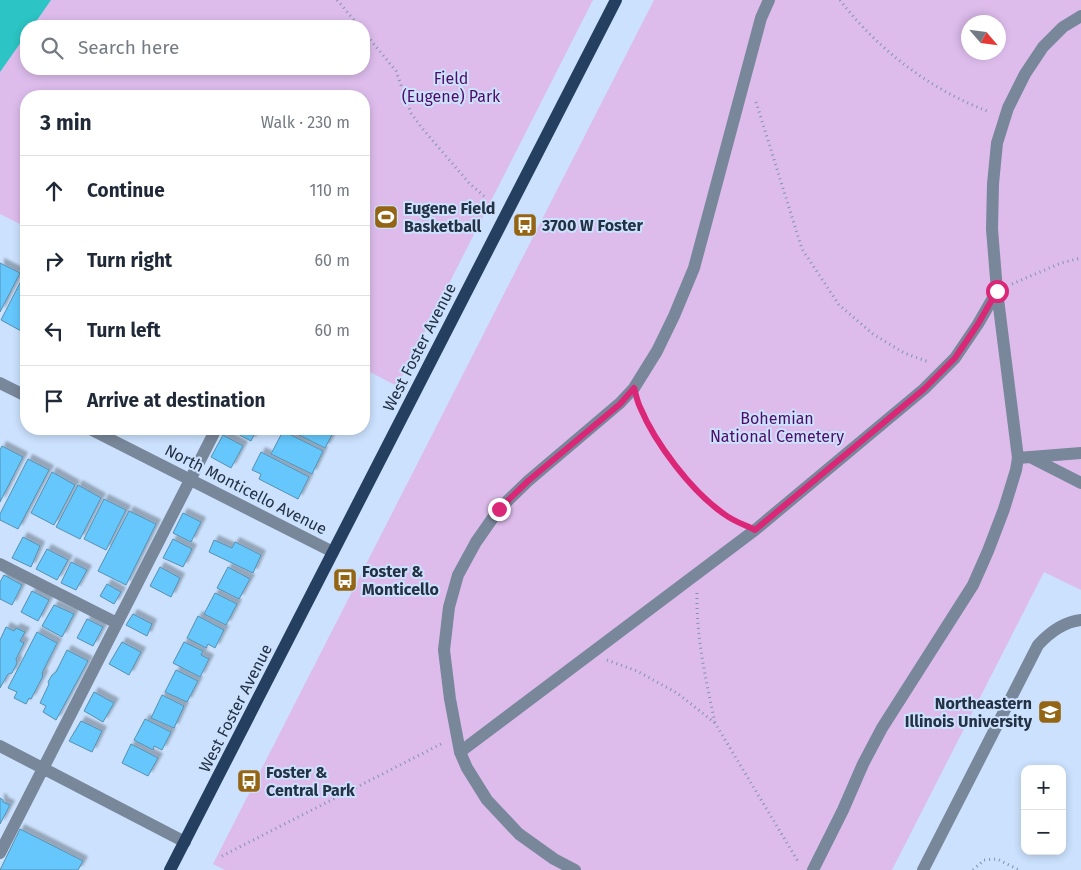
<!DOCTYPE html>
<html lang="en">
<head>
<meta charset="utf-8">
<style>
	:root { --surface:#fff; --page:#f6f6f7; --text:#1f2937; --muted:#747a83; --line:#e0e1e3 }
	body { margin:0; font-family:"Fira Sans",sans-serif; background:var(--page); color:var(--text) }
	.controls { position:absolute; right:15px; bottom:15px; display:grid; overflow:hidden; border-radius:10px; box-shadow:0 2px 8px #0003 }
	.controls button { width:45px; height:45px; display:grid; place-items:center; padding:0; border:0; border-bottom:1px solid var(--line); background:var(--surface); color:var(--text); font:25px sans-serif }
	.compass { position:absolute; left:961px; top:15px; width:45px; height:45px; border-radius:50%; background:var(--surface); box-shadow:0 2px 8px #0003; rotate:118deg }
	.stop { position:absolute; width:15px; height:15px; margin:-11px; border:4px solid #db2777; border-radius:50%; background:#fff }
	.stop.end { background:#db2777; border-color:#fff; box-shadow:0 1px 5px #0008 }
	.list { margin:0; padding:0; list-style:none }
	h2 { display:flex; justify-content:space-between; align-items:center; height:65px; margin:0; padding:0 20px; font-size:21px }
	h2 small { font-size:16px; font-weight:400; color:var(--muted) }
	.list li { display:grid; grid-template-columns:32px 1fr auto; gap:15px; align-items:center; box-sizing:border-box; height:70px; padding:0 20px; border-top:1px solid var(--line) }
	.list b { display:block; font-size:19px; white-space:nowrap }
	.list em { font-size:16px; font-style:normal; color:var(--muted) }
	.icon { flex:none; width:28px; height:28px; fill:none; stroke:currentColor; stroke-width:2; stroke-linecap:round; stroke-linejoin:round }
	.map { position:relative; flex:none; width:1081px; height:870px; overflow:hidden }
	.search { position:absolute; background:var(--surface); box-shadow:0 2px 8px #0003; left:20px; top:20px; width:350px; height:55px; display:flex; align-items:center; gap:12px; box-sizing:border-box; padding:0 18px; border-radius:20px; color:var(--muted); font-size:19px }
	.panel { position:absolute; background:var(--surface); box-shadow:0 2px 8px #0003; left:20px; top:90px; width:350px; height:345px; border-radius:20px }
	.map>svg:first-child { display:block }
	.green { fill:#ddbcec; fill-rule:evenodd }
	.water { fill:#2cc4c4 }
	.building { fill:#65c7fc; stroke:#578faf; filter:url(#shadow) }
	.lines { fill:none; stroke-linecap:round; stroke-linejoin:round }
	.path { stroke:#8194ab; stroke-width:3; stroke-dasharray:1 4; stroke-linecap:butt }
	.minor { stroke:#78879a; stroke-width:12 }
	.major { stroke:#253f60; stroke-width:12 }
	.route { stroke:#db2777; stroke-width:6 }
	.labels { text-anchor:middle; stroke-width:4; stroke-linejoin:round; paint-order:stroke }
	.park-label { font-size:16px; fill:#500b68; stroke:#cbe1fd }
	.poi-label { font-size:16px; font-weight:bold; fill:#233143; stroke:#cbe1fd; text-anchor:start }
	.street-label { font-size:16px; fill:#233143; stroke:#cbe1fd }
</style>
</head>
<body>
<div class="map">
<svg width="1081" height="870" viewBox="0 0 1081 870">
	<defs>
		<filter id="shadow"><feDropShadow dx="4.5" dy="-4.5" stdDeviation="1" flood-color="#0004"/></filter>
	</defs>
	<rect width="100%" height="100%" fill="#cbe1fd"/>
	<path class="green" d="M0,0H593L397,386L364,369V96H26V227L0,214ZM26,26H364V69H26Z
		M654,0H1081V590L1044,572L892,870H225L213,864ZM968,22H998V52H968Z"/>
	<path class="water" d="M0,0H51L33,26H26V35L0,72Z"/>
	<path class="building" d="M0,263L20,273L0,312Z
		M24,275L26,276V325L23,332L1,320Z
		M228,429H257L251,441Z
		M287,429H335L325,448Z
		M283,431L323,451L312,474L271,454Z
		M223,435L243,446L231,468L211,457Z
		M2,446L23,457L0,502V450Z
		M261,452L309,477L298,499L259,479L261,474L252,470Z
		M28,459L49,470L18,529L0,520V514Z
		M52,472L75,485L54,525L31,513Z
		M78,485L101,498L80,539L56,527Z
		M104,499L126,510L106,550L84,539Z
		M129,511L156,524L126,585L98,571Z
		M183,513L201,522L191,542L173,533Z
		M23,537L40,546L31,567L12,558Z
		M173,539L192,549L183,567L163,558Z
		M214,540L232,548L235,542L261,555L253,573L209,552Z
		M47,549L68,560L57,580L36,569Z
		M71,562L87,570L76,590L61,583Z
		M160,567L180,578L171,597L150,586Z
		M228,567L250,579L239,599L217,588Z
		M4,575L22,585L12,605L0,599V582Z
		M107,584L121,592L114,604L100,596Z
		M32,591L49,600L38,621L21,612Z
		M215,593L237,604L226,625L204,614Z
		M54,605L74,614L62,637L42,626Z
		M133,614L152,624L147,636L126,625Z
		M198,616L224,630L215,648L208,644L206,648L187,638Z
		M87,619L103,627L93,646L77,638Z
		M6,627L14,631L16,628L25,632L20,641L24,643L16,659L17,663L12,673L8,674L0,688V640Z
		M37,632L57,643L42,673L43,676L31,699L29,698L26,704L14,698L17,692L8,688Z
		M122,642L141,652L129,675L109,664Z
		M184,642L203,651L201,655L209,659L200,677L173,663Z
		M67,650L88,661L56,720L43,712L46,706L40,703L49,684L48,682L52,675L56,672Z
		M176,670L198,681L187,702L165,692Z
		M94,692L114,703L103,722L84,711Z
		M162,695L184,706L174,728L151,718Z
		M145,719L171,732L162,750L154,746L153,750L134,740Z
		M81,721L102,731L92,752L69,741Z
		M131,744L158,758L148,776L122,763Z
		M0,798L3,800V802L10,805L0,824Z
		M20,829L83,861L78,870H0Z"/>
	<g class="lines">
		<path class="path" d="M337,0L359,26
			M840,0C877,49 932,91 990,112
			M364,32L396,71L411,113L421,127L470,184L485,197
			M756,102L802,249L839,305L873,334L904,353L929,362
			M1012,284L1061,263L1081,258
			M639,406L654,434L673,462L701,495L725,515L739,522
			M697,593C696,637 706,680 715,723
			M607,660L637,671L677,693L715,723L799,863
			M222,856L443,743
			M973,870L984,860L997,859L1019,870"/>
		<path class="minor" d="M0,383L26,396
			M90,429L333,552
			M1030,457L1081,483
			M1018,458L1081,453
			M0,564L117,623
			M0,746L185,842
			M460,752L755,530L924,389L955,358L978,324L997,291
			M0,853L216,429
			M575,870L554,859L519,834L487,800L467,768L460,752L457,736L450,699L444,650L449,607L458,575L476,542L499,509L528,481L620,403L634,388L657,351L674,316L694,268L761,18L769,0
			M813,870L843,810L863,764L882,728L973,585L988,551L1004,509L1016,470L1018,458L997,291L992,229L993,184L997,143L1008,108L1025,74L1043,47L1063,27L1081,16
			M923,870L1038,645C1050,632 1063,622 1081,620"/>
		<path class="major" d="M170,870L616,0"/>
	</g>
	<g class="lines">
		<path class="route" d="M499,509L528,481L620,404L634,388C636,394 637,401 640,407C655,443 691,491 724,514C733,521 745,525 755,530L924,389L955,358L978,324L997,291"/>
	</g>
	<defs>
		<symbol id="stadium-square" viewBox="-11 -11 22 22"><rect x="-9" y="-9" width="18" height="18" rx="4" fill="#946514" stroke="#cbe1fd"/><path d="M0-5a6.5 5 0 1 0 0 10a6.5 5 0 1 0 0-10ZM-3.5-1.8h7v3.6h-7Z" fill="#fff"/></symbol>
		<symbol id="bus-square" viewBox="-11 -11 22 22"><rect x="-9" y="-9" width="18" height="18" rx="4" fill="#946514" stroke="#cbe1fd"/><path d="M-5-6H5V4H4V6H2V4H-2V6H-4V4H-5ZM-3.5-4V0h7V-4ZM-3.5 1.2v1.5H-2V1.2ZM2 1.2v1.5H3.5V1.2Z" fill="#fff"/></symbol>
		<symbol id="university-square" viewBox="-11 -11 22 22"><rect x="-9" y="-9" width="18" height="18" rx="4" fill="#946514" stroke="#cbe1fd"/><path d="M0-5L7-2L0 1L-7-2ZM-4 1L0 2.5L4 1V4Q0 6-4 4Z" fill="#fff"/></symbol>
	</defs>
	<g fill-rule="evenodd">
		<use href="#stadium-square" x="372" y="203" width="28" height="28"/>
		<use href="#bus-square" x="511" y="211" width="28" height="28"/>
		<use href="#bus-square" x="331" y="566" width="28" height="28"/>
		<use href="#university-square" x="1036" y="698" width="28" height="28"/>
		<use href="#bus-square" x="235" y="767" width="28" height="28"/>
	</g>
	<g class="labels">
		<g class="park-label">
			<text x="451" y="84">Field<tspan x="451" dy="18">(Eugene) Park</tspan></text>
			<text x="777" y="424">Bohemian<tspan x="777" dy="18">National Cemetery</tspan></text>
		</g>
		<g class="poi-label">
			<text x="404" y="214">Eugene Field<tspan x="404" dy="18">Basketball</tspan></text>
			<text x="542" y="231">3700 W Foster</text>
			<text x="362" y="577">Foster &amp;<tspan x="362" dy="18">Monticello</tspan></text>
			<text x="1032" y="709" text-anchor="end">Northeastern<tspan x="1032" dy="18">Illinois University</tspan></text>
			<text x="266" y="778">Foster &amp;<tspan x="266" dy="18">Central Park</tspan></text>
		</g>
		<g class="street-label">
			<text transform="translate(419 347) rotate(-63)" y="6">West Foster Avenue</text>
			<text transform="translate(246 489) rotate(27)" y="6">North Monticello Avenue</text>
			<text transform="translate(235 708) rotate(-63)" y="6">West Foster Avenue</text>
		</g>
	</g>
</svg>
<div class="controls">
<button>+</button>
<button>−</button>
</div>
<svg class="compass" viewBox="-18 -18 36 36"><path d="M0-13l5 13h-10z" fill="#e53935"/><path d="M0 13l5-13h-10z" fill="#747a83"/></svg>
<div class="stop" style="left:997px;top:291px"></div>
<div class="stop end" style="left:499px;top:509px"></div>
<div class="search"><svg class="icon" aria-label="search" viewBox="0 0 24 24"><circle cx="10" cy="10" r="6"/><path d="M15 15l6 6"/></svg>Search here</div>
<section class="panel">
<h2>3 min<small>Walk · 230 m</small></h2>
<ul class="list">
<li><svg class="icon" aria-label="ahead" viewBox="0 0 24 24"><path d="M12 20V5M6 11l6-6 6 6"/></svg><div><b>Continue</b></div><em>110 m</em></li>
<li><svg class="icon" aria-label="right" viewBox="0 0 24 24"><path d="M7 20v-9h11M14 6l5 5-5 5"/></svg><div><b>Turn right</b></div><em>60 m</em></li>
<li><svg class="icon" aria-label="left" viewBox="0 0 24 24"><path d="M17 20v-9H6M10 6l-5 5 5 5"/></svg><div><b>Turn left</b></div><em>60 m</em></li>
<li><svg class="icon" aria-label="arrive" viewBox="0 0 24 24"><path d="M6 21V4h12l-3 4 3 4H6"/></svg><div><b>Arrive at destination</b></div></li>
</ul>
</section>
</div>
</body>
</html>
